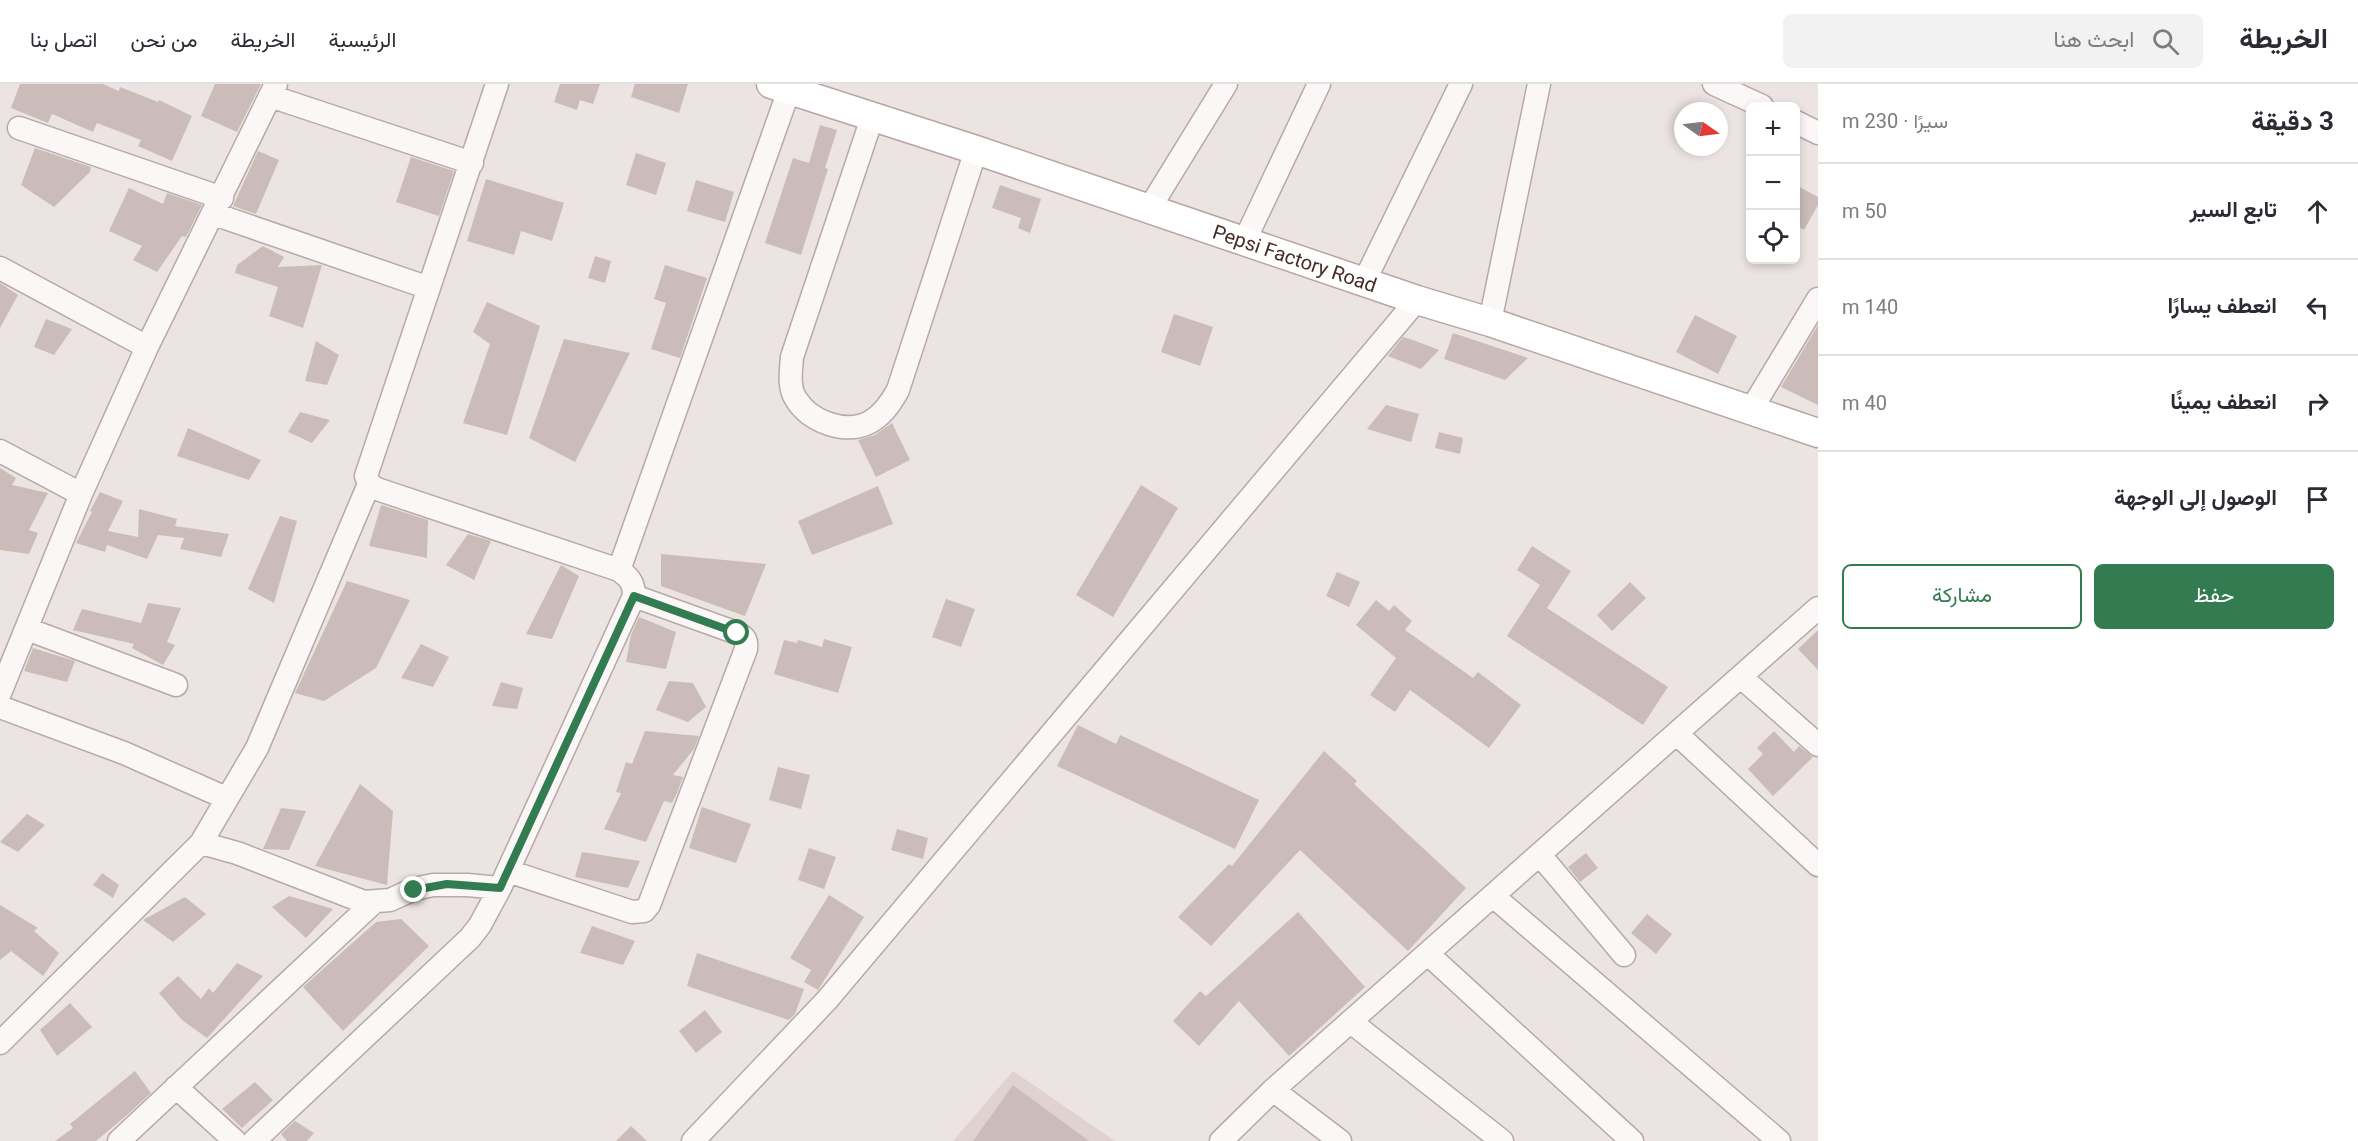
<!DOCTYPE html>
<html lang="ar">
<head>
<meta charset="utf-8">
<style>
	:root { --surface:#fff; --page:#f2f2f3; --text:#2b2b33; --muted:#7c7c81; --line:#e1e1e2; --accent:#337b51 }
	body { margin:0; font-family:Roboto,Vazirmatn,sans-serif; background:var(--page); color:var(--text); direction:rtl }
	.controls { position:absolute; right:18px; top:18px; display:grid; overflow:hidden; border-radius:9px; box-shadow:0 3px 9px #0003 }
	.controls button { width:54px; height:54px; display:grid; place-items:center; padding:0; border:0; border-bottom:2px solid var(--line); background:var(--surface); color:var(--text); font:30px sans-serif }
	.compass { position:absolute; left:1674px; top:18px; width:54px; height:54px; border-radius:50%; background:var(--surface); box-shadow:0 3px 9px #0003; rotate:104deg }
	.stop { position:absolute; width:18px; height:18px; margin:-14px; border:4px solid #337b51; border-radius:50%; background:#fff }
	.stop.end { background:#337b51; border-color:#fff; box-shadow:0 2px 6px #0008 }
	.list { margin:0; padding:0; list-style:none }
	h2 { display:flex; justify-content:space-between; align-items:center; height:78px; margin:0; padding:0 24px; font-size:26px }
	h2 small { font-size:20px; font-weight:400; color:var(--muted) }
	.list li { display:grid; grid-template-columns:39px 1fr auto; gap:18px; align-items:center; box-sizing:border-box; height:96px; padding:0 24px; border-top:2px solid var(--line) }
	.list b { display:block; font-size:22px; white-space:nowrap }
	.list em { font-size:20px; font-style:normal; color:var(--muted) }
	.actions { display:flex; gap:12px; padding:18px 24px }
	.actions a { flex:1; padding:14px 0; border:2px solid var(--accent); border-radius:9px; text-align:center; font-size:21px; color:var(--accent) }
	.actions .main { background:var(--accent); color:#fff }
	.icon { flex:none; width:33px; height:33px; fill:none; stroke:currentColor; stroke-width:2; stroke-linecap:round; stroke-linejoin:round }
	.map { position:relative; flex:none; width:1818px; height:1057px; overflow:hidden; direction:ltr }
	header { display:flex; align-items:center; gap:36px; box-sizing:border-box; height:84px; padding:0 30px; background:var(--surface); border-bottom:2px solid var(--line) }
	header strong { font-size:28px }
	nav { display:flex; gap:33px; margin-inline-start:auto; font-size:21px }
	.search { width:420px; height:54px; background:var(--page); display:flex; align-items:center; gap:15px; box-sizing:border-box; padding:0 21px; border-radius:9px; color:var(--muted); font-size:22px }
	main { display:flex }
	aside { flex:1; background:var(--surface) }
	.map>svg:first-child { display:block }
	.built { fill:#dfd2d1 }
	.building { fill:#cbbcb9 }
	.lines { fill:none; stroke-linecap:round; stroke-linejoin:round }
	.minor-casing { stroke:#b7a9a7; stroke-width:25 }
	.major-casing { stroke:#baa3a1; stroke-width:31 }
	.minor { stroke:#faf7f6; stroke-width:22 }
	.major { stroke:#fff; stroke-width:28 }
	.route { stroke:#337b51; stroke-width:8 }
	.labels { text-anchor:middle; stroke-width:4.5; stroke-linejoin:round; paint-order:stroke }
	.street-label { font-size:20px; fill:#472d29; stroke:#f9f4f3 }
</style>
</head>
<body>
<header>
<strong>الخريطة</strong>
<div class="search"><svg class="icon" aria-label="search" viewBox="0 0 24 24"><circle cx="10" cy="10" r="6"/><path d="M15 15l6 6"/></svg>ابحث هنا</div>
<nav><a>الرئيسية</a><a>الخريطة</a><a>من نحن</a><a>اتصل بنا</a></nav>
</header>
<main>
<aside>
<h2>3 دقيقة<small>سيرًا · 230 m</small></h2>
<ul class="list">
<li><svg class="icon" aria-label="ahead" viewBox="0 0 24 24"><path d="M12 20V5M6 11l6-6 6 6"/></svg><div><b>تابع السير</b></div><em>50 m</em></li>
<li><svg class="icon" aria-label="left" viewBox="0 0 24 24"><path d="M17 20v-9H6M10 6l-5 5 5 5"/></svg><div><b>انعطف يسارًا</b></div><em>140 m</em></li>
<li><svg class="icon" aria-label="right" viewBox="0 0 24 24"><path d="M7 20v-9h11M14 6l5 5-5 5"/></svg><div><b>انعطف يمينًا</b></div><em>40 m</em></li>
<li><svg class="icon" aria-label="arrive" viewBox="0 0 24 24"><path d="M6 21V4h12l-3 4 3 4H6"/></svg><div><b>الوصول إلى الوجهة</b></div></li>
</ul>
<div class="actions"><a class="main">حفظ</a><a>مشاركة</a></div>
</aside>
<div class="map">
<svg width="1818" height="1057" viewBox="0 0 1818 1057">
	<rect width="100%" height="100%" fill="#ece4e3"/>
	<path class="built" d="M1013,987L1115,1057H953Z"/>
	<path class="building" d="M20,0H103L119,7L120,3L158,18L159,16L192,32L172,77L138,62L141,56L97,39L93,48L52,30L48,39L11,24Z
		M215,0H261L237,48L201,32Z
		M560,0H600L593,20L580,16L577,26L554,18Z
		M635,0H688L679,29L631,13Z
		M820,41L837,46L825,84L828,85L801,171L765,159L793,74L809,79Z
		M35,64L91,83L90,88L54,123L21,101Z
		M258,67L279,76L256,130L233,122Z
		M636,69L666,79L656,111L626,101Z
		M411,73L454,87L439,132L396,118Z
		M486,95L564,119L552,157L521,147L514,171L467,157Z
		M696,96L734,108L725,138L687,127Z
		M1000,101L1041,115L1030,149L1018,144L1021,134L992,124Z
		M1796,101L1818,113V121L1804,146L1796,141Z
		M129,104L163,120L167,109L202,121L186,153L182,152L157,188L133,176L142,162L109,147Z
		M263,162L284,173L278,183L322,181L303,244L269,232L278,203L235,189L237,181Z
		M595,172L611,177L605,199L588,194Z
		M665,181L707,194L680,274L651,265L666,219L654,215Z
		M0,199L18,211L0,244Z
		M487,218L540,242L507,351L463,339L490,260L473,248Z
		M1174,230L1213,243L1200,282L1161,268Z
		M1695,231L1737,252L1718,290L1676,268Z
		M46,235L72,245L54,271L34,263Z
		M1818,241V321L1781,303Z
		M1453,249L1528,274L1505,296L1444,275Z
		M1403,253L1413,256L1439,266L1421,285L1388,272Z
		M564,255L630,269L575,378L529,354Z
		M316,257L339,271L327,301L305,297Z
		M1386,321L1419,330L1411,358L1367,345Z
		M300,328L330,336L312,359L288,348Z
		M892,339L910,376L876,393L858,356L875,351Z
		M188,344L261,376L249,396L177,372Z
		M1439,348L1463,354L1460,370L1435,364Z
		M0,384L16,394L12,401L48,409L29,446L38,449L29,470L0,466Z
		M1141,401L1178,424L1113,533L1076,511Z
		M878,402L893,440L812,471L798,437Z
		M100,408L123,417L108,447L138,453L139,425L177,435L175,442L229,450L221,473L180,465L184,454L158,451L147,475L107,461L105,468L76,459L92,428L90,427Z
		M381,421L428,436L427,474L369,462Z
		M280,432L297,437L274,519L248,505Z
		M468,450L491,457L474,496L446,481Z
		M1532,462L1571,487L1547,524L1668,603L1643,641L1507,552L1540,501L1517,486Z
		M661,470L766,480L745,532L661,502Z
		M561,481L579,492L552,555L526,550Z
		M1337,488L1360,498L1349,523L1326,512Z
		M347,497L410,516L376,584L324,617L295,609Z
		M1630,498L1646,514L1612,547L1597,531Z
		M946,515L975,525L961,563L932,553Z
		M1376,516L1389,527L1394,521L1412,537L1405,546L1473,594L1478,588L1521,621L1489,664L1410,606L1395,628L1370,611L1396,574L1356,541Z
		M148,519L181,524L167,558L175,561L163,581L132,564L134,560L73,546L82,525L141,539Z
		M639,533L676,548L666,585L626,578L631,551Z
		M1818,546V586L1798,565Z
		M824,555L852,563L838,609L774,590L784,556L797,559L798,556L822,563Z
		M421,560L449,573L433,603L401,594Z
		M33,564L75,577L67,598L24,587Z
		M669,597L693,599L706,623L688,638L656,626Z
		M501,598L523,604L517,625L492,622Z
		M1078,641L1116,660L1120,651L1259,716L1235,765L1057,682Z
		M645,647L699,652L694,665L673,691L683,693L677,709L672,719L664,717L646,758L604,745L621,709L616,708L626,678L632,680Z
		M1774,647L1794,668L1799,662L1813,673L1773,712L1748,685L1763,670L1757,664Z
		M1324,667L1357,697L1354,700L1466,804L1408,867L1300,766L1211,862L1178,833L1229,780L1232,782Z
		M778,683L810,691L801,725L769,716Z
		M360,700L393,727L387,801L315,782Z
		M702,723L751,740L736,779L689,764Z
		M281,724L306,727L289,766L263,765Z
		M27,730L45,741L18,768L0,758Z
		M897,745L928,754L923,775L891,766Z
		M809,764L836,773L824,805L798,796Z
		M582,768L640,777L628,804L575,793Z
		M1586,769L1598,784L1580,798L1568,783Z
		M102,789L119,801L113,814L93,801Z
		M829,811L864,833L818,906L804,898L811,886L790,874Z
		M289,812L310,818L333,825L306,854L272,823Z
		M185,813L206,830L173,858L143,836Z
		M0,821L38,844L34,847L59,869L43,892L11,867L0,876Z
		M1298,828L1365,903L1289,972L1239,917L1199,962L1173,937L1200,907L1206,912Z
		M1647,830L1672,850L1656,870L1631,849Z
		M401,835L429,862L343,947L303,903L376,838Z
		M592,842L635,857L623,881L580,869Z
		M697,869L804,905L795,930L789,936L687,902Z
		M237,879L263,892L207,954L182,936L159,909L178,892L201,915L209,904L213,909Z
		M70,919L92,943L57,972L40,946Z
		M705,926L722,948L696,969L679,947Z
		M135,987L151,1009L127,1031L96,1057H55L73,1044L70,1040Z
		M255,998L273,1016L242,1044L222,1025Z
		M1013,1001L1089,1057H973Z
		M295,1037L314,1049L307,1057H287L281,1050Z
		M631,1042L647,1057H616Z"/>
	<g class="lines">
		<defs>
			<path id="minor" d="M1714,0L1762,22
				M270,12L472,79
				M872,34L792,273C791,287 788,303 796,315C810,338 846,351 870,338C883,331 891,319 898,306L976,66
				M1796,38L1818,49
				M19,44L222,114
				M1149,125L1226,0
				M214,130L429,204
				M1244,158L1319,0
				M0,184L147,263
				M1364,198L1461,0
				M1490,238L1539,0
				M1751,326L1818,215
				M0,367L81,410
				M619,486L789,6
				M27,545L176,601
				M1741,593L1818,661
				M0,609L81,410L147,263L276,0
				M0,623L124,669L226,714
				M1677,650L1818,781
				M201,759L237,769L364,818L390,816L414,805L433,801H467L500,804
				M1540,771L1624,871
				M508,787L632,828L644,827L649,821L746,565C747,556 745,553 737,549L634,512
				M1493,812L1779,1057
				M1428,870L1632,1057
				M1351,938L1502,1057
				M0,959L201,759L257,664L369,400
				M176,1003L235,1057
				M1273,1006L1340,1057
				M119,1057L373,819
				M254,1057L470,854L480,841L500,804L634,512C634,499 630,494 619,486L377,405L369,400L366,392L497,0
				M693,1057L827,916L1417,216
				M1221,1057L1273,1006L1818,524"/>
			<g id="major">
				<path id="s1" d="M771,0L976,66L1417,216L1490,238L1818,349"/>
			</g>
		</defs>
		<use href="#minor" class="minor-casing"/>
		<use href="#major" class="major-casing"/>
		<use href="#minor" class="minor"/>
		<use href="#major" class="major"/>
	</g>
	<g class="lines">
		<path class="route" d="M414,806L447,800L500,804L634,512L737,549"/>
	</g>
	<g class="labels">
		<g class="street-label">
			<text dy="7" stroke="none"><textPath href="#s1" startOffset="552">Pepsi Factory Road</textPath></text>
		</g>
	</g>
</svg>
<div class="controls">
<button>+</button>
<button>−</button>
<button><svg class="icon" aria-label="locate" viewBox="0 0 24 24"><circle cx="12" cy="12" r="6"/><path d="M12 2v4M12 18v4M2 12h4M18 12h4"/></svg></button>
</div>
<svg class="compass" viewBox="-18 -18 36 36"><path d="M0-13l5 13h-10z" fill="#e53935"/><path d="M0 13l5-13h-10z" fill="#7c7c81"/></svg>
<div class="stop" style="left:737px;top:549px"></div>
<div class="stop end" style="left:414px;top:806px"></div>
</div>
</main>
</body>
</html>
